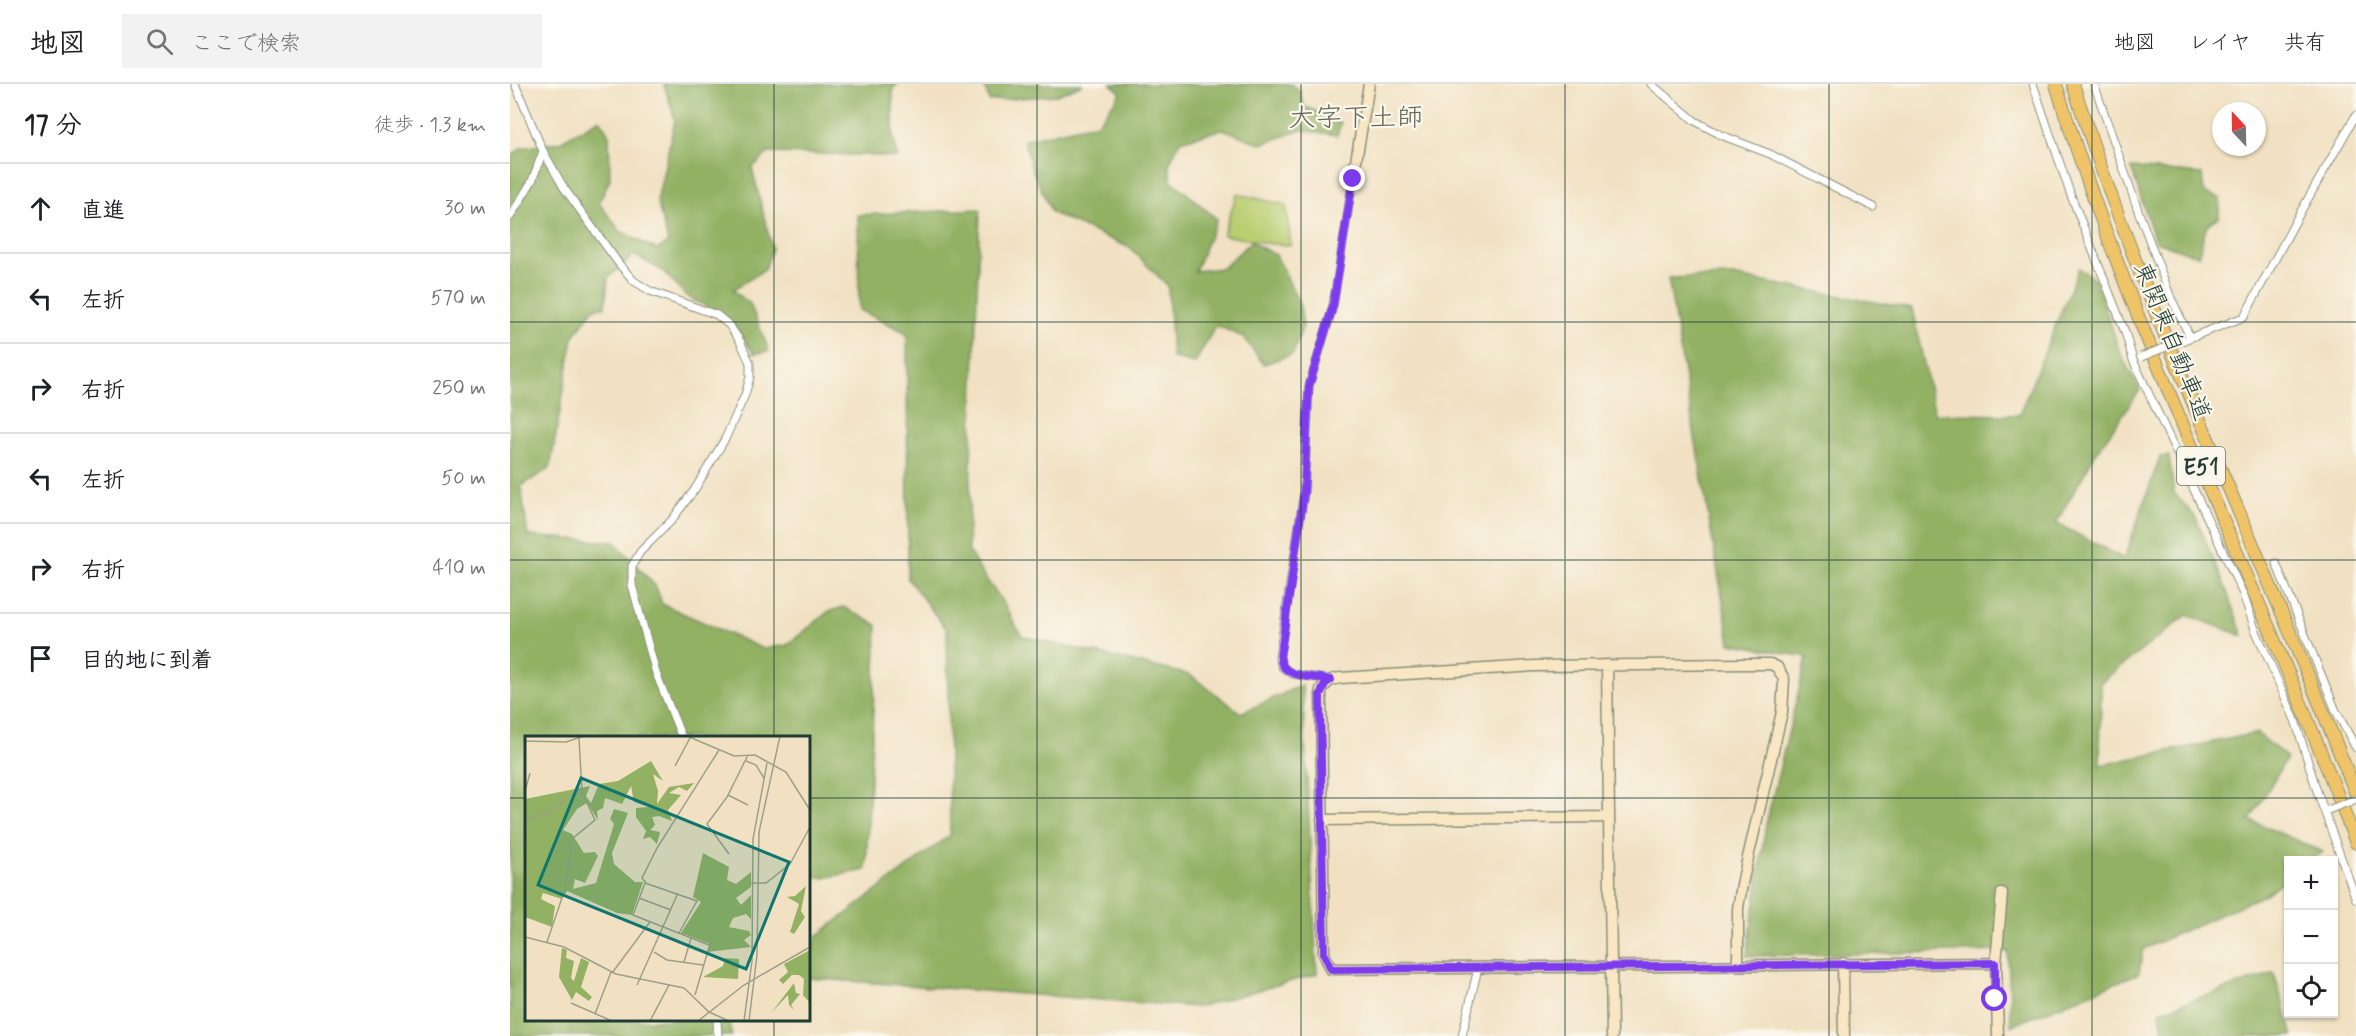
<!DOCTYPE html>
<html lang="ja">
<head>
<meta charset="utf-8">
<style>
	:root { --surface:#fff; --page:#f2f2f2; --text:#202124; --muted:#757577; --line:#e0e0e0 }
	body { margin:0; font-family:Mynerve,"Klee One",sans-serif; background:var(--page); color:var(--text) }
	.controls { position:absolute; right:18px; bottom:18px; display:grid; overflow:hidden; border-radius:0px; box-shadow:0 2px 4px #0004 }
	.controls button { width:54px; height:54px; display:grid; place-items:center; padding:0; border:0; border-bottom:2px solid var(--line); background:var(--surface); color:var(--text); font:30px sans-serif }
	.compass { position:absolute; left:1702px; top:18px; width:54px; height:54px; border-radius:50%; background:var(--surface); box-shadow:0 2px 4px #0004; rotate:338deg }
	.stop { position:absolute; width:18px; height:18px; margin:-14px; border:4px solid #7c3aed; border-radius:50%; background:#fff }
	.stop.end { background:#7c3aed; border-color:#fff; box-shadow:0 2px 6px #0008 }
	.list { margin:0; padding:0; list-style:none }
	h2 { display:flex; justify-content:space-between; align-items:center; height:78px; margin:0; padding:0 24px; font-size:26px }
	h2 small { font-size:20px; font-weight:400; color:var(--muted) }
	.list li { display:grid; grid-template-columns:39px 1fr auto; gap:18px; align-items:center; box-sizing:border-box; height:90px; padding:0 24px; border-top:2px solid var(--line) }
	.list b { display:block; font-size:22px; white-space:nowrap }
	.list em { font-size:20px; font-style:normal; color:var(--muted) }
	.icon { flex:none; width:33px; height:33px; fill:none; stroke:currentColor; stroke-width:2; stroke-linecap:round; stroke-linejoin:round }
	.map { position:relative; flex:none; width:1846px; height:952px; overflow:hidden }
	header { display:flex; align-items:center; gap:36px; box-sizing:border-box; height:84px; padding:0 30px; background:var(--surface); border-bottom:2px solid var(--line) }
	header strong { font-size:28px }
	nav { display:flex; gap:33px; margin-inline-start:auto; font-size:21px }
	.search { width:420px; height:54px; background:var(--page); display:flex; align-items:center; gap:15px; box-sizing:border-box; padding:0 21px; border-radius:0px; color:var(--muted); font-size:22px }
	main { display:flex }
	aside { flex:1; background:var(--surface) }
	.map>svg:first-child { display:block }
	.green { fill:#b9ce71; stroke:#6c8652; stroke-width:1.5 }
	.forest { fill:#92b163; stroke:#58774c; stroke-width:1.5 }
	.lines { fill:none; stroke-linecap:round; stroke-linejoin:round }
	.street-casing { stroke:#888f7b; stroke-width:9 }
	.secondary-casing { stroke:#888f7b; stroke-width:13 }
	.highway-casing { stroke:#888f7b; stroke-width:14 }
	.street { stroke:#fff; stroke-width:7 }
	.secondary { stroke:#f9e7c3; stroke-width:10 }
	.highway { stroke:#efc469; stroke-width:12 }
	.street-bridge-casing { stroke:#888f7b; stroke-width:9; stroke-linecap:butt }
	.street-bridge { stroke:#fff; stroke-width:7 }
	.route { stroke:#7c3aed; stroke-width:8 }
	.grid { fill:none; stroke:#1f3d34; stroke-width:1.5; stroke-opacity:0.55 }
	.labels { text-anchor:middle; stroke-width:4.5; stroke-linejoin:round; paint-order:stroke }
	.shield { fill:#fbf7ec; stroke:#61756b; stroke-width:1.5 }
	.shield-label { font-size:22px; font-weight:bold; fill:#1f3d34 }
	.street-label { font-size:24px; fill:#1f3d34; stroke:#fbf7ec }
	.quarter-label { font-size:27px; fill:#636958; stroke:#fbf7ec }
	.inset-road { fill:none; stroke:#9d9f89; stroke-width:1.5 }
	.view { fill:#0f766e; fill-opacity:0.15; stroke:#0f766e; stroke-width:3 }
	.inset-edge { fill:none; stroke:#1f3d34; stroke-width:3 }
</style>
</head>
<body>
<header>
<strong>地図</strong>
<div class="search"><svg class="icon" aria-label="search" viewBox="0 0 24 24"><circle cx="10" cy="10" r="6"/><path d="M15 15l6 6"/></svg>ここで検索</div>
<nav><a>地図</a><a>レイヤ</a><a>共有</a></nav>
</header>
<main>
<aside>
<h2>17 分<small>徒歩 · 1.3 km</small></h2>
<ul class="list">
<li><svg class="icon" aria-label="ahead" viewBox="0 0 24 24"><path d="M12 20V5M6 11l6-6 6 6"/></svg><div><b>直進</b></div><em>30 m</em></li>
<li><svg class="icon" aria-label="left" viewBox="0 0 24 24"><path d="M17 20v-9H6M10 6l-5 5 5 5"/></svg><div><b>左折</b></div><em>570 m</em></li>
<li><svg class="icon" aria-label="right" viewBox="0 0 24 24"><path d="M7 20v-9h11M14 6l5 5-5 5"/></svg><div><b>右折</b></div><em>250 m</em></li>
<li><svg class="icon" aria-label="left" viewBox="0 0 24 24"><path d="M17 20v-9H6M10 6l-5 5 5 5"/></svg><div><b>左折</b></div><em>50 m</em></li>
<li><svg class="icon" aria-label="right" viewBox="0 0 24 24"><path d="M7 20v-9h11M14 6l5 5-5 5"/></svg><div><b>右折</b></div><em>410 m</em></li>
<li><svg class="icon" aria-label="arrive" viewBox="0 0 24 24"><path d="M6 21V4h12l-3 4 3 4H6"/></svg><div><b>目的地に到着</b></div></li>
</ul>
</aside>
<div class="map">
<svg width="1846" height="952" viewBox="0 0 1846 952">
	<rect width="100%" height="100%" fill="#fbf7ec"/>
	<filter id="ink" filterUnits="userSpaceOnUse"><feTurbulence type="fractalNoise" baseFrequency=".0167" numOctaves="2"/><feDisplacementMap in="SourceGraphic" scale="12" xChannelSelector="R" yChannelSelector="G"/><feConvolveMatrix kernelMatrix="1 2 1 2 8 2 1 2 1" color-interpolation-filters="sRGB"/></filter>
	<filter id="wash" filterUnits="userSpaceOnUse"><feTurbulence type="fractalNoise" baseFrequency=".008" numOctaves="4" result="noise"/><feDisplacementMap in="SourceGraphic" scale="24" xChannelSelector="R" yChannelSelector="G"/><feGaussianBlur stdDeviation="1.35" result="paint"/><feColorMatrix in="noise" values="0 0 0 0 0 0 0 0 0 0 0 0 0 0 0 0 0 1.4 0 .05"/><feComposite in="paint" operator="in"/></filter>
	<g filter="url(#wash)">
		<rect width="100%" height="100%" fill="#f1e1c2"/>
		<path class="green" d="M727,110L776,121L781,161L762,160L713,151Z"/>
		<path class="forest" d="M154,0H388L383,4V53L388,74L357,71L258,69L242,84L262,165L255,185L223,206L240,220L259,267L244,270L220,235L176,212L153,187L124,171L98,194L95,223L84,224L63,253L40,384L11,402L18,452L105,458L146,503L152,520L253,565L277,561L318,528L333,523L367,541L356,786L313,794L299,793L298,654H16V936H218L222,952H0V74L11,64L50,58L90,35L99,51L100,95L89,119L110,147L147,166L158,158L147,117L165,36Z
			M474,0H573L547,11L479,17Z
			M601,0H781L790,7L794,22L831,39L827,51L791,46L751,60L713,45L670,57L659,80L661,96L707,135L685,187L712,184L741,158L766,171L790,221L793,242L783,270L754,280L733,253L706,241L685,279L662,274L658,202L620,164L542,129L522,85L514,56L588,39L611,9Z
			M1621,84L1692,90L1694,109L1710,114L1709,133L1697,141L1688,172L1645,157Z
			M470,125L458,465C465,481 474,492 484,506C495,519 502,537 512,552L680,591L731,629L792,601L807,890L688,923L299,894V858L440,751L437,546L398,495L397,249L349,226L348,131Z
			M1569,184L1586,196L1610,269L1630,306L1586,369L1546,439L1614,475L1650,373L1659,372L1664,409L1686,434L1716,505L1733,552L1677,531L1591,598L1590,681L1747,649L1777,674L1740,736L1813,768L1801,776H1778V793L1756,810L1633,865L1629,889L1501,942L1498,867L1237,872L1256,740L1297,573L1220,559L1158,194L1222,192L1402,225L1425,330L1509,331Z
			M1764,889L1783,952H1653L1650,927Z"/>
	</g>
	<g filter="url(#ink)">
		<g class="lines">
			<defs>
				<path id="street" d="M5,0L33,67L54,104L109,180L124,197L140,207L207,231L219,241L230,257L240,279V293L235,311L215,355L185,405L161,437L130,468L122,482V501L146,589L172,654
					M1141,0L1185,37L1211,51L1260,70L1363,123
					M1523,0L1560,109L1615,248L1623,276L1733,510L1745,545L1785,636L1807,707L1846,815
					M1584,0L1629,129L1661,214L1680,253
					M0,133L22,97L33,67
					M1674,256L1734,233L1791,127L1846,31
					M1766,479L1826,627L1846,664
					M821,596L783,590L772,583L769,574L794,408L799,302L823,222L843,95
					M207,936L208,952
					M952,952L968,884"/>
				<path id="secondary" d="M843,95L859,0
					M1097,581L1102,952
					M812,736L1099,733
					M1333,879L1334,952
					M1228,881V824L1233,795L1272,628L1274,595L1267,583L1260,580H1236L1025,582L830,594L821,596L811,605L814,870L821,885L1486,879
					M1488,952L1486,879L1492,809"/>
				<path id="highway" d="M1546,0C1625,261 1751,505 1846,759
					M1563,0C1640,243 1754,473 1846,710"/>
			</defs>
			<use href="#street" class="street-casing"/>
			<use href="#secondary" class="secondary-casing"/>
			<use href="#highway" class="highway-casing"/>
			<use href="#street" class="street"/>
			<use href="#secondary" class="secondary"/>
			<use href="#highway" class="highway"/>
			<defs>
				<path id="street-bridge" d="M1631,273L1674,256
					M1818,726L1846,715"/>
			</defs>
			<use href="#street-bridge" class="street-bridge-casing"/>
			<use href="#street-bridge" class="street-bridge"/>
		</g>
	</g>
	<g class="lines" filter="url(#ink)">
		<path class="route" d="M843,95L823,222L799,302L794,408L772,561C762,595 796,591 821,596L815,600L810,611L814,870L821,885L1485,879V915"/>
	</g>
	<path class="grid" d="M264,0V654M527,0V952M791,0V952M1055,0V952M1319,0V952M1582,0V952M0,238H1846M0,476H1846M0,714H16M298,714H1846M264,936V952"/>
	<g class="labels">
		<rect class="shield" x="1667" y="363" width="48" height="38" rx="4.5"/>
		<g class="shield-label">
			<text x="1691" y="390">E51</text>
		</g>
		<g class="street-label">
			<text transform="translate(1663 257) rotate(68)" y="8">東関東自動車道</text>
		</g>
		<g class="quarter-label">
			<text x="846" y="42">大字下土師</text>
		</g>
	</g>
	<g transform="translate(15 652)">
		<rect width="285" height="285" fill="#f1e1c2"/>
		<path d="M126,25L138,45L128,38L133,55L132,68L144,51L169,47L162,55L154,51L144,57L156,59L143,74L147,85L134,80L127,81L130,89L125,94L135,96L132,108L125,101L118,103L121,95L111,81V72L124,71L109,66L106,50L97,68L80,62L78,72L72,75L73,84L62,67L52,73L38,94L47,98L59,117L70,116L73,120L60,147L50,143L48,153L71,147L89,88L85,83L89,73L103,77L87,117L89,128L110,146H118L107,179L92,177L42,155L37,163L18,157L16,163L30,170L27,191L0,181V63L65,50L61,60L66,67L74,48L93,45ZM178,117L204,131L202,144L211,148L226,136V151L211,162L216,169L226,159V183L221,178L208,182L204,191L224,195L226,199L219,204L226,211L182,216L185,208L156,197L176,166L168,161ZM281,150L276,175L280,181L269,198L265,196L274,168L262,161L270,160ZM37,212L42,214L41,222L49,225L46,242L49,245L56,222L64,226L56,251L67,261L64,265L51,256L47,264L34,241ZM285,214V266H284L278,259L279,243L274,239H267L258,248L254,244L263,236L259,228ZM200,222L214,223L213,243L178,241L198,230ZM269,247L271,257L275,258L266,269L269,274L264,269L263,259L246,277Z" fill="#92b163"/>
		<path class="inset-road" d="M162,0L209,20L230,19L261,36L285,74M0,5L41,6L59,0M221,25L231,29L239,42M150,30L165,2M0,55L5,37M203,59L223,69M24,76L57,51M0,84L22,76L25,79M204,118L182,88L202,61L223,19M121,147L117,142L132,112L194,14M226,147H241L265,128L285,91M114,162L146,174M154,197L172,165L120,147L108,179L184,209M0,201L39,211L91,238L159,252L184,276L204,285M22,206L40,153L47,103L70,84L57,56L54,2M129,216L142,224L178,229M159,226L166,202M87,237L125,186M112,249L153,157M170,259L187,201M46,267L87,285M70,278L86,236M125,285L144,249M173,285L219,249L285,211M219,285L227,225L228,103L242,27M224,285L232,219L234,96L255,0"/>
		<path class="view" d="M56,42L264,126L221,233L13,149Z"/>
		<rect width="285" height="285" class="inset-edge"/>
	</g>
</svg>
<div class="controls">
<button>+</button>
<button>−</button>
<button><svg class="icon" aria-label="locate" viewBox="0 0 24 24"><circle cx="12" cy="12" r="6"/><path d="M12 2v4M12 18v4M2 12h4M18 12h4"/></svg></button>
</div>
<svg class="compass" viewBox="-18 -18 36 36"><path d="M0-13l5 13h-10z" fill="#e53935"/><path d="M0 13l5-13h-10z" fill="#757577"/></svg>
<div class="stop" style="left:1485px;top:915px"></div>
<div class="stop end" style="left:843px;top:95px"></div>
</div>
</main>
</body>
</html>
